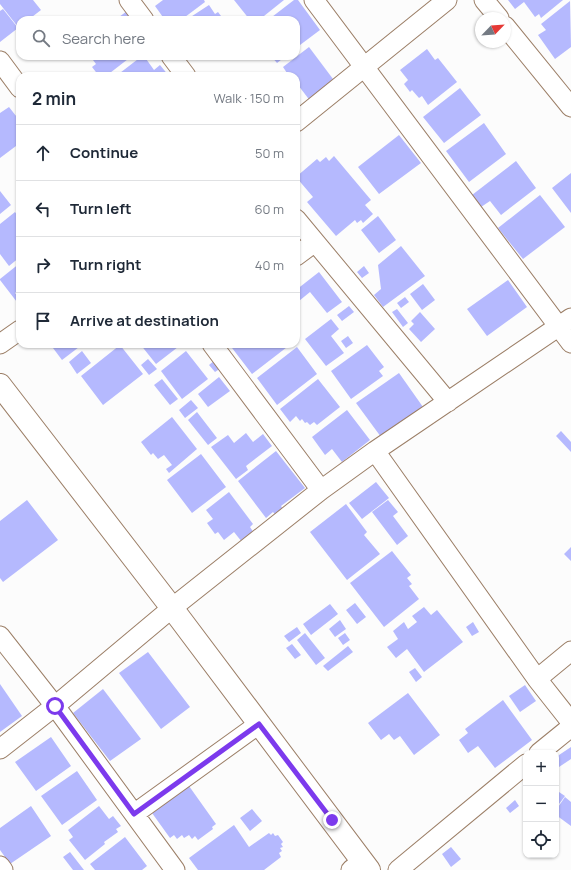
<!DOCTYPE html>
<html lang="en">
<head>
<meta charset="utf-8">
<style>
	:root { --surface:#fff; --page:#f2f2f3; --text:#1f2937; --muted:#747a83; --line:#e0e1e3 }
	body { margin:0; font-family:Manrope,sans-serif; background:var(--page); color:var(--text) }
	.controls { position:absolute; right:12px; bottom:12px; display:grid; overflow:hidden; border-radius:8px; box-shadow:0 1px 3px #0004 }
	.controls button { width:36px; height:36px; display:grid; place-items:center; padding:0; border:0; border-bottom:1px solid var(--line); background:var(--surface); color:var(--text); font:20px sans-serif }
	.compass { position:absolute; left:475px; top:12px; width:36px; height:36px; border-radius:50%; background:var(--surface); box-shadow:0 1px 3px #0004; rotate:65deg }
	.stop { position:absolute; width:12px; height:12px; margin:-9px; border:3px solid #7c3aed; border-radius:50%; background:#fff }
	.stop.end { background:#7c3aed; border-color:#fff; box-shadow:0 1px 4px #0008 }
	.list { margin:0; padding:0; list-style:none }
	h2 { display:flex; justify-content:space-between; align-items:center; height:52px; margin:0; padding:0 16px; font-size:17px }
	h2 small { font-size:13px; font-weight:400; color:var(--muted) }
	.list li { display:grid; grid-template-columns:26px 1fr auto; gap:12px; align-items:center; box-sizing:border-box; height:56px; padding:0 16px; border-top:1px solid var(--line) }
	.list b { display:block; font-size:15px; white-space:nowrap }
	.list em { font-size:13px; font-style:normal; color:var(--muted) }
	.icon { flex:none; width:22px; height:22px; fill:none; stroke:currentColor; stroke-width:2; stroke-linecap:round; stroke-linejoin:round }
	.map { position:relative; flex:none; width:571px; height:870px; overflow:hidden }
	.search { position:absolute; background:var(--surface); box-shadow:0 1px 3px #0004; left:16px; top:16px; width:284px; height:44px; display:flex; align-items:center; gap:10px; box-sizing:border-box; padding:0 14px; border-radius:12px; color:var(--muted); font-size:15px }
	.panel { position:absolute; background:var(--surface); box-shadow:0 1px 3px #0004; left:16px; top:72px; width:284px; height:276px; border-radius:12px }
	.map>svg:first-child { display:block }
	.building { fill:#b5b9fe }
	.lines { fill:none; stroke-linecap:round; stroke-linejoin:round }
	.street-casing { stroke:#9c7f67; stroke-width:21 }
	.secondary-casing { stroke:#9c7f67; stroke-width:24 }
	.street { stroke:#fff; stroke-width:19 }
	.secondary { stroke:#fff; stroke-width:22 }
	.route { stroke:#7c3aed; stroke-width:5 }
</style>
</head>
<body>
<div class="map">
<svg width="571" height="870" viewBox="0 0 571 870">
	<rect width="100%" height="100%" fill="#fcfcfc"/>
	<path class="building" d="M0,0H33L41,10L28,20H20V26L18,27L0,4Z
		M163,0H204L205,2L181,20H165L155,6Z
		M234,0H284L259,20H250Z
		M294,0H298L320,30L296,48V20H268Z
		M508,0H563L541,18L539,14L535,17L524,2L515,9Z
		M570,1L571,47L555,59L538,35L546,30L541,24Z
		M209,5L215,14L218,12L224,20H186Z
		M3,9L18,28L0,42V11Z
		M127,11L134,20H115Z
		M309,47L336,83L311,102L298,85L296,86V76H289L283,67Z
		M427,49L435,60L438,58L457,82L428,105L422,96L419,98L412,90L410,92L404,84L408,80L400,70Z
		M90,56H132L106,76H99L92,67L96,64Z
		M142,56H144L154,70L160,65L169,76H116Z
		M271,56H286L277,63Z
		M460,88L481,115L444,143L423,117Z
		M9,107L20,121V143L0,158V113Z
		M484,123L506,154L469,182L446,151Z
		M399,135L421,163L379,194L358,167Z
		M334,156L371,200L365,205L373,214L363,223L361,220L357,223L355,220L336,236L307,202L313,197L296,177L317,159L320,162L326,157L329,161Z
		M516,161L536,188L501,215L490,201L481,207L472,195Z
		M571,173V213L552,188Z
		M0,191L11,205L0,214Z
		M540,195L565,227L523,259L498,228Z
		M15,212L20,219V257L9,266L0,254V224Z
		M378,216L396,240L379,253L361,230Z
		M401,246L425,276L383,307L374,295L381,289L378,265Z
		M20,263V289L15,293L20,299V306L0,280V279Z
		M364,266L369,273L362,278L357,272Z
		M319,272L342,302L327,313L310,292L299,301L296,297V290Z
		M508,280L527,307L487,336L467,309Z
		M423,284L435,300L422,310L410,294Z
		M405,297L409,302L401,308L397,303Z
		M349,306L354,312L342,321L337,315Z
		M397,309L408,323L403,327L392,312Z
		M420,312L435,329L421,342L409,329L414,324L411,321Z
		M331,319L339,329L331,336L344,353L326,366L305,339Z
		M348,336L353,343L346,348L341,341Z
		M50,344H83L62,360Z
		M140,344H176L178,347L156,364Z
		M229,344H291L252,374Z
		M120,345L143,374L103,405L81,376Z
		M367,345L384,367L379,371L383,376L351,399L331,371Z
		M297,347L317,374L277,405L257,378Z
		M82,351L91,363L77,374L69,362Z
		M186,351L208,379L182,399L161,371Z
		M148,359L157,369L149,375L141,365Z
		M215,360L221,368L215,372L209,365Z
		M399,373L423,407L381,437L356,403Z
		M219,377L230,391L208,407L198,394Z
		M162,379L178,399L170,405L154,385Z
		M318,379L340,407L317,425L314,422L310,425L307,422L305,423L302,419L300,421L296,416L290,422L280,409Z
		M191,400L198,408L185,418L179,410Z
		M347,410L370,440L342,462L332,449L325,455L312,437Z
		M197,412L217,438L208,445L188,420Z
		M172,417L197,449L169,473L166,469L172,465L164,455L158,459L153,453L151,455L141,442Z
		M561,431L571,442V452L556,436Z
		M246,433L253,442L263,434L272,446L246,466L248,470L236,479L211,447L228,435L234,443Z
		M276,451L305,488L281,506L285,512L278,518L273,512L266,518L238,481Z
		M201,454L226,487L192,513L167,480Z
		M376,482L389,498L362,519L349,503Z
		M229,492L253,524L250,527L254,533L242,542L234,532L224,540L218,532L215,534L207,523L213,519L206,510Z
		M27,500L58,540L3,582L0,578V521Z
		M388,500L398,512L393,516L408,536L397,545L372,512Z
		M346,504L367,532L364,535L380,554L347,580L310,532Z
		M571,547V561L564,554Z
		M392,551L411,575L407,578L412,584L409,586L419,599L384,627L350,583Z
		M355,603L366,617L357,624L346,610Z
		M330,604L338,614L311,635L303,624Z
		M424,607L431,615L437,610L463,642L424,672L407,649L396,658L387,647L398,639L393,631L404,622L408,629L417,622L412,616Z
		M340,620L346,629L335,637L329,629Z
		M473,622L479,632L472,636L466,627Z
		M297,627L301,633L289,642L284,636Z
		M305,633L325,658L316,665L297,640Z
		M345,633L350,640L343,645L338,638Z
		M292,644L301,655L295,659L286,648Z
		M348,646L353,652L328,671L323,666Z
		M148,652L190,707L161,729L119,673Z
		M415,668L422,677L416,682L409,672Z
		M0,684L22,716L0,732Z
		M525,685L536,701L520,712L509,696Z
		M103,689L141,739L110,761L73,713Z
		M408,693L440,735L414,755L400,736L394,740L389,734L381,740L368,723Z
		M503,700L532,740L495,768L478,746L468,753L459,740L468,733L465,729Z
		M51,737L71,766L36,791L15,762Z
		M571,747V759L559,767L556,762V757Z
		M77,771L97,800L62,825L41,796Z
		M189,786L216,824L212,827L213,829L198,840L195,836L192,839L189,835L184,838L182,835L177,839L174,835L170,838L152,813Z
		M556,790L565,796L556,808Z
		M565,797L571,802V826L556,815V810Z
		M515,800L519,806L510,813L506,808Z
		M31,806L51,836L10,864L0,850V828Z
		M99,806L109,819L113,816L121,826L116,829L118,832L104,842L105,844L85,860L69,840L73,837L68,830Z
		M252,809L262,821L250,831L240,818Z
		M234,825L249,847L269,833L271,835L273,833L275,836L278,835L283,842L281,844L283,847L280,848L282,851L279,853L281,857L264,870H198L189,858Z
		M125,837L147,866L142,870H95L90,864Z
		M451,847L461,859L451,867L442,854Z
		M70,852L84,870H73L63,857Z"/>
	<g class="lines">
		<defs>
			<path id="street" d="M129,0L144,20
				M314,0L571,343
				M484,0L499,18
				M505,26L571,107
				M171,56L186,76
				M0,61L20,88
				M296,122L447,0
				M296,219L448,402
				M296,256L315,242
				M0,344L20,330
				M212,344L321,490
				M375,451L537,679L571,722
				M0,636L55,706L175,870
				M537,679L571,651
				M0,749L55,706L172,608L321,490L375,451L571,318
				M539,753L571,727
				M134,814L259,724
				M0,866L3,870
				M351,870L362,861
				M398,870L526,764"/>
			<path id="secondary" d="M0,385L172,608L369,870"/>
		</defs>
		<use href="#street" class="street-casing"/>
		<use href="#secondary" class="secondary-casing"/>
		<use href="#street" class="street"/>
		<use href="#secondary" class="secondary"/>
	</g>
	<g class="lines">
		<path class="route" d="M55,706L134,814L259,724L332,820"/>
	</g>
</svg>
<div class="controls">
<button>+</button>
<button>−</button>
<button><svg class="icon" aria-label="locate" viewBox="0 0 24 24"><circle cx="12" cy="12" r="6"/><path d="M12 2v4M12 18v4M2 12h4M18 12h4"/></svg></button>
</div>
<svg class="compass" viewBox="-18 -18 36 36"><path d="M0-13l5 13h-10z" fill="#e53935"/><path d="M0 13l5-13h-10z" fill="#747a83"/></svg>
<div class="stop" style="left:55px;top:706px"></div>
<div class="stop end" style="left:332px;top:820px"></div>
<div class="search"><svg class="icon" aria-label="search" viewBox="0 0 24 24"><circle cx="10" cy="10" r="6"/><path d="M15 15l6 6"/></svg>Search here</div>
<section class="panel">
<h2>2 min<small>Walk · 150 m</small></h2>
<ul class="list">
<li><svg class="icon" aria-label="ahead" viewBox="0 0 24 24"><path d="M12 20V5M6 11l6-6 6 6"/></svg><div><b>Continue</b></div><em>50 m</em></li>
<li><svg class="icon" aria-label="left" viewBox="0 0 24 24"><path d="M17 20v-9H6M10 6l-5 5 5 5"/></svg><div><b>Turn left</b></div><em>60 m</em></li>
<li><svg class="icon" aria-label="right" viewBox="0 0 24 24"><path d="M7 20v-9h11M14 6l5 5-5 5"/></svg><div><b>Turn right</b></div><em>40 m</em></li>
<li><svg class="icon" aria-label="arrive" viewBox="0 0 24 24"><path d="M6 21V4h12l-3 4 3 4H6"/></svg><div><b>Arrive at destination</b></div></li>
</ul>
</section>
</div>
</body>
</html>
